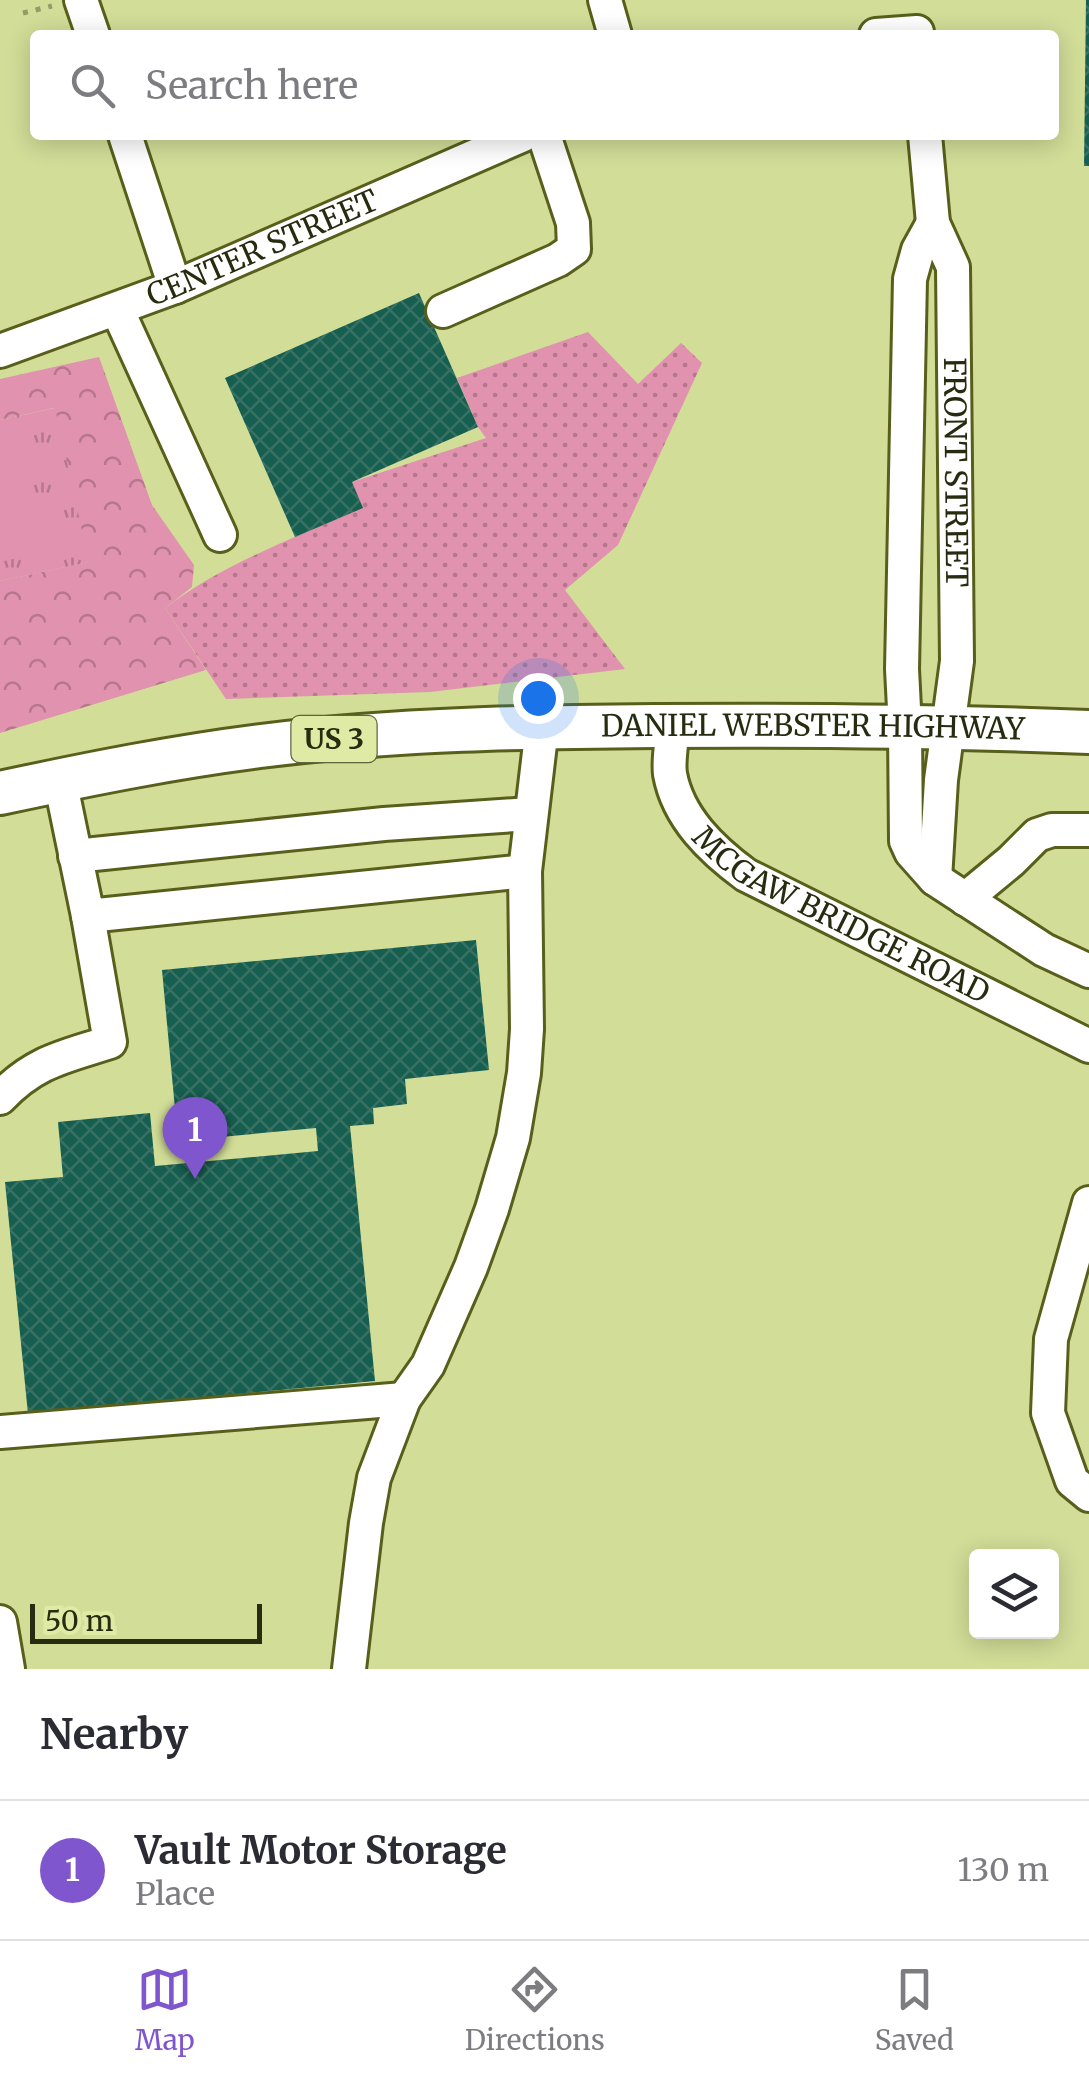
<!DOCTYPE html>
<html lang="en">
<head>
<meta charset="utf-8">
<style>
	:root { --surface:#fff; --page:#f2f2f3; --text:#2b2b33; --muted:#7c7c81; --line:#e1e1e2; --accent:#8056cf }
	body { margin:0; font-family:Merriweather,serif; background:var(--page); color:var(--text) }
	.controls { position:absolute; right:30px; bottom:30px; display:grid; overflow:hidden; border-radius:10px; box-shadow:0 5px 25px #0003 }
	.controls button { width:90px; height:90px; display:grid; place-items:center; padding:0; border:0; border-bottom:2px solid var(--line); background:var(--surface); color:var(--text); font:50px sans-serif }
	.scale { position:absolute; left:30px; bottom:25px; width:232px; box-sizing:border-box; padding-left:10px; border:5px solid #272b0f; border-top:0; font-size:28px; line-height:35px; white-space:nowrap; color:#272b0f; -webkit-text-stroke:8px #dfeba5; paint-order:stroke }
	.you { position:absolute; left:538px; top:698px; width:35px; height:35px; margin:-25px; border:8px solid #fff; border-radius:50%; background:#1a73e8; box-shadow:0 0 0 15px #1a73e833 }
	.badge { display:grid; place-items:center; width:65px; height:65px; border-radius:50%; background:var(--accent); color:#fff; font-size:32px; font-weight:700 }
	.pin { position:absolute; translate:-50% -82px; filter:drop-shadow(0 2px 5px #0008) }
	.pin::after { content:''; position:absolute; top:52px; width:35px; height:30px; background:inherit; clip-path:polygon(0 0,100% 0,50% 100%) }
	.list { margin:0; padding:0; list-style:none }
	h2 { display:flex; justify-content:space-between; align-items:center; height:130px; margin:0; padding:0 40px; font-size:42px }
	h2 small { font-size:32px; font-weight:400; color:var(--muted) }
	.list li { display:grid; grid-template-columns:65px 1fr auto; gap:30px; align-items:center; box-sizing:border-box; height:140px; padding:0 40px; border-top:2px solid var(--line) }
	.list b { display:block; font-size:38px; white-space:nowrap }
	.list p { margin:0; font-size:32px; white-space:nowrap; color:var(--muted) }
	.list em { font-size:32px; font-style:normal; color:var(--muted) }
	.icon { flex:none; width:55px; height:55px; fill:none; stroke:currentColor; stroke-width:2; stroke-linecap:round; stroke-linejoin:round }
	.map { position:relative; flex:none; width:1089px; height:1669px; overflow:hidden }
	.search { position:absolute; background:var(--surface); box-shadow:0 5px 25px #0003; left:30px; right:30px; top:30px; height:110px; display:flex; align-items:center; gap:25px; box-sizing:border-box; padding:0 35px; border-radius:10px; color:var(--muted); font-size:38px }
	.sheet { height:270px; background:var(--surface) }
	nav { display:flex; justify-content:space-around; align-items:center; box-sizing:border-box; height:140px; border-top:2px solid var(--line); background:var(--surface); font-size:28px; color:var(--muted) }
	nav a { display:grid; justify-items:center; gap:5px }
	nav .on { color:var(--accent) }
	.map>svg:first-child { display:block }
	.grass { fill:url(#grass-dots) }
	.forest { fill:url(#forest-crowns) }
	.park { fill:url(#park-tufts) }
	.pitch { fill:#e092af }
	.building { fill:url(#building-cross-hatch) }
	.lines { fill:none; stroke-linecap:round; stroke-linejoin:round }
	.minor-casing { stroke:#575f1b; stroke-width:38 }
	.major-casing { stroke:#575f1b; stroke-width:48 }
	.path { stroke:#949c66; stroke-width:5; stroke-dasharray:5 8; stroke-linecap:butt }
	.minor { stroke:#fff; stroke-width:32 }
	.major { stroke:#fff; stroke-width:42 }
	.labels { text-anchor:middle; stroke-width:10; stroke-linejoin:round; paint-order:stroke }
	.shield { fill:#dfeba5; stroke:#5e653c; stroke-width:2.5 }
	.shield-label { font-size:28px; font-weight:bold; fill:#272b0f }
	.street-label { font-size:30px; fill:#272b0f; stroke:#dfeba5 }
</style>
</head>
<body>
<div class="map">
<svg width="1089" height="1669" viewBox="0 0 1089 1669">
	<defs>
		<pattern id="grass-dots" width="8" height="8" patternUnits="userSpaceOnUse" patternTransform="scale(2.5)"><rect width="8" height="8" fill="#e092af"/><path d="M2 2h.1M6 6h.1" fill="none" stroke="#b6778d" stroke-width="1.8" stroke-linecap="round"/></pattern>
		<pattern id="forest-crowns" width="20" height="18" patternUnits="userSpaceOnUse" patternTransform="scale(2.5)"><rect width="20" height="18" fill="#e092af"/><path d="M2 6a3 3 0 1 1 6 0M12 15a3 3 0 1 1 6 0" fill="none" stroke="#b6778d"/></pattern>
		<pattern id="park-tufts" width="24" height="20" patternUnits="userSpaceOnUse" patternTransform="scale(2.5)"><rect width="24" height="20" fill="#e092af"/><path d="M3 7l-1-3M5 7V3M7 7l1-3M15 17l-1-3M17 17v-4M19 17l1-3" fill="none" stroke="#b6778d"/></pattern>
		<pattern id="building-cross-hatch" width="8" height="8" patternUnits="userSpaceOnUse" patternTransform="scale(2.5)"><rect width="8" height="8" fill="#165e4f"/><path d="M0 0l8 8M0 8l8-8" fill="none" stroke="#387164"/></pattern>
	</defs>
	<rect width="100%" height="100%" fill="#d2dd98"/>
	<path class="grass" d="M588,332L638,384L681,343L702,363L618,545L565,590L625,669L430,692L226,699L165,608C223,564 296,537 362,508L352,482L486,438L478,427L457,378Z"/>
	<path class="forest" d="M99,357L152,505L194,565L192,587L165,608L206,670L0,733V581L88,562L54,408L0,420V379Z"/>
	<path class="park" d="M55,408L89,562L0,581V420Z"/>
	<path class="pitch" d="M30,428L41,478L0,487V435Z
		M46,499L57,549L0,562V509Z"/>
	<path class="building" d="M1086,0H1089V166H1084Z
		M419,293L478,427L352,482L363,508L295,537L225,378Z
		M476,940L489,1070L405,1079L407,1104L373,1108L374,1124L350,1126L375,1381L28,1414L5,1182L63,1177L58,1122L150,1113L155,1166L318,1151L316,1128L178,1141L162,970Z"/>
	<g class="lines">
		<defs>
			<g id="minor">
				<path d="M81,0L93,35"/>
				<path d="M605,0L615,35"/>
				<path d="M876,35L917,32"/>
				<path d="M125,135L175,287"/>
				<path id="s1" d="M925,135L933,223L953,267L957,661L941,780L935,879"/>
				<path d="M933,223L918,250L910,279L902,669L905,728L906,841L911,852L935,879L1044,950L1089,971"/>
				<path d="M117,309L220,535"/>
				<path d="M443,311L558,260L574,249L573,223L544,135"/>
				<path id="s2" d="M0,351L175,287L523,135"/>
				<path id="s3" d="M673,726C672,741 668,760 670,774C678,818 712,850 746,875L1089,1046"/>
				<path d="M60,780L88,916L525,871L542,727"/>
				<path d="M75,856L384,824L530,814"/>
				<path d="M965,899L1011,861L1037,835L1052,830H1089"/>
				<path d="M0,1098C35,1061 64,1057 110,1042L88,916"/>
				<path d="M1089,1203L1051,1339L1048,1413L1072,1481L1089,1495"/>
				<path d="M0,1432L404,1399"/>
				<path d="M0,1622L8,1669"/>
				<path d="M349,1669L366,1523L374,1478L404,1399L428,1365L471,1267L492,1209L513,1138L524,1073L527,1029L525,871"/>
			</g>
			<g id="major">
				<path id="s4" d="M0,793C89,774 178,756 269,745C398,729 527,727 656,726C800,725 945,726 1089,732"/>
			</g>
		</defs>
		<use href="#minor" class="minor-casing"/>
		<use href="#major" class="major-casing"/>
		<path class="path" d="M23,13L52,6"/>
		<use href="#minor" class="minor"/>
		<use href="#major" class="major"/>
	</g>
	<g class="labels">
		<rect class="shield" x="291.5" y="716" width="85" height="46" rx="8"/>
		<g class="shield-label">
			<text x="334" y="749">US 3</text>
		</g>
		<g class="street-label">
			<text dy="10" stroke="none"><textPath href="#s2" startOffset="282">CENTER STREET</textPath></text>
			<text dy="10" stroke="none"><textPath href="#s1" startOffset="342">FRONT STREET</textPath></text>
			<text dy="10" stroke="none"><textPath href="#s4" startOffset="818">DANIEL WEBSTER HIGHWAY</textPath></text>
			<text dy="10" stroke="none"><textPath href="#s3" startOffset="280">MCGAW BRIDGE ROAD</textPath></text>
		</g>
	</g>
</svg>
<div class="controls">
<button><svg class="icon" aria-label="layers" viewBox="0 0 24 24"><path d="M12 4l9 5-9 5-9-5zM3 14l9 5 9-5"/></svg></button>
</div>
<div class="scale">50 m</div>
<div class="you"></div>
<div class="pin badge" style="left:195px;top:1179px">1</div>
<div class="search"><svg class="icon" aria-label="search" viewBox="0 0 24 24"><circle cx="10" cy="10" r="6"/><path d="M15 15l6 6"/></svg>Search here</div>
</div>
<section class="sheet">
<h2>Nearby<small></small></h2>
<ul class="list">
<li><span class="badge">1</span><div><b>Vault Motor Storage</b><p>Place</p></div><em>130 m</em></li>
</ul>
</section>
<nav>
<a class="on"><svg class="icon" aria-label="map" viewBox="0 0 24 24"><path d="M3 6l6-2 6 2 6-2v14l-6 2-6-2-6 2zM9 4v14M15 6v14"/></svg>Map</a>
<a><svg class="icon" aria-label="directions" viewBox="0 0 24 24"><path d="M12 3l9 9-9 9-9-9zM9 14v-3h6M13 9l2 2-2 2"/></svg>Directions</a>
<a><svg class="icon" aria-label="saved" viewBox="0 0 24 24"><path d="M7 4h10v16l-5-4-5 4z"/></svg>Saved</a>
</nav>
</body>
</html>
